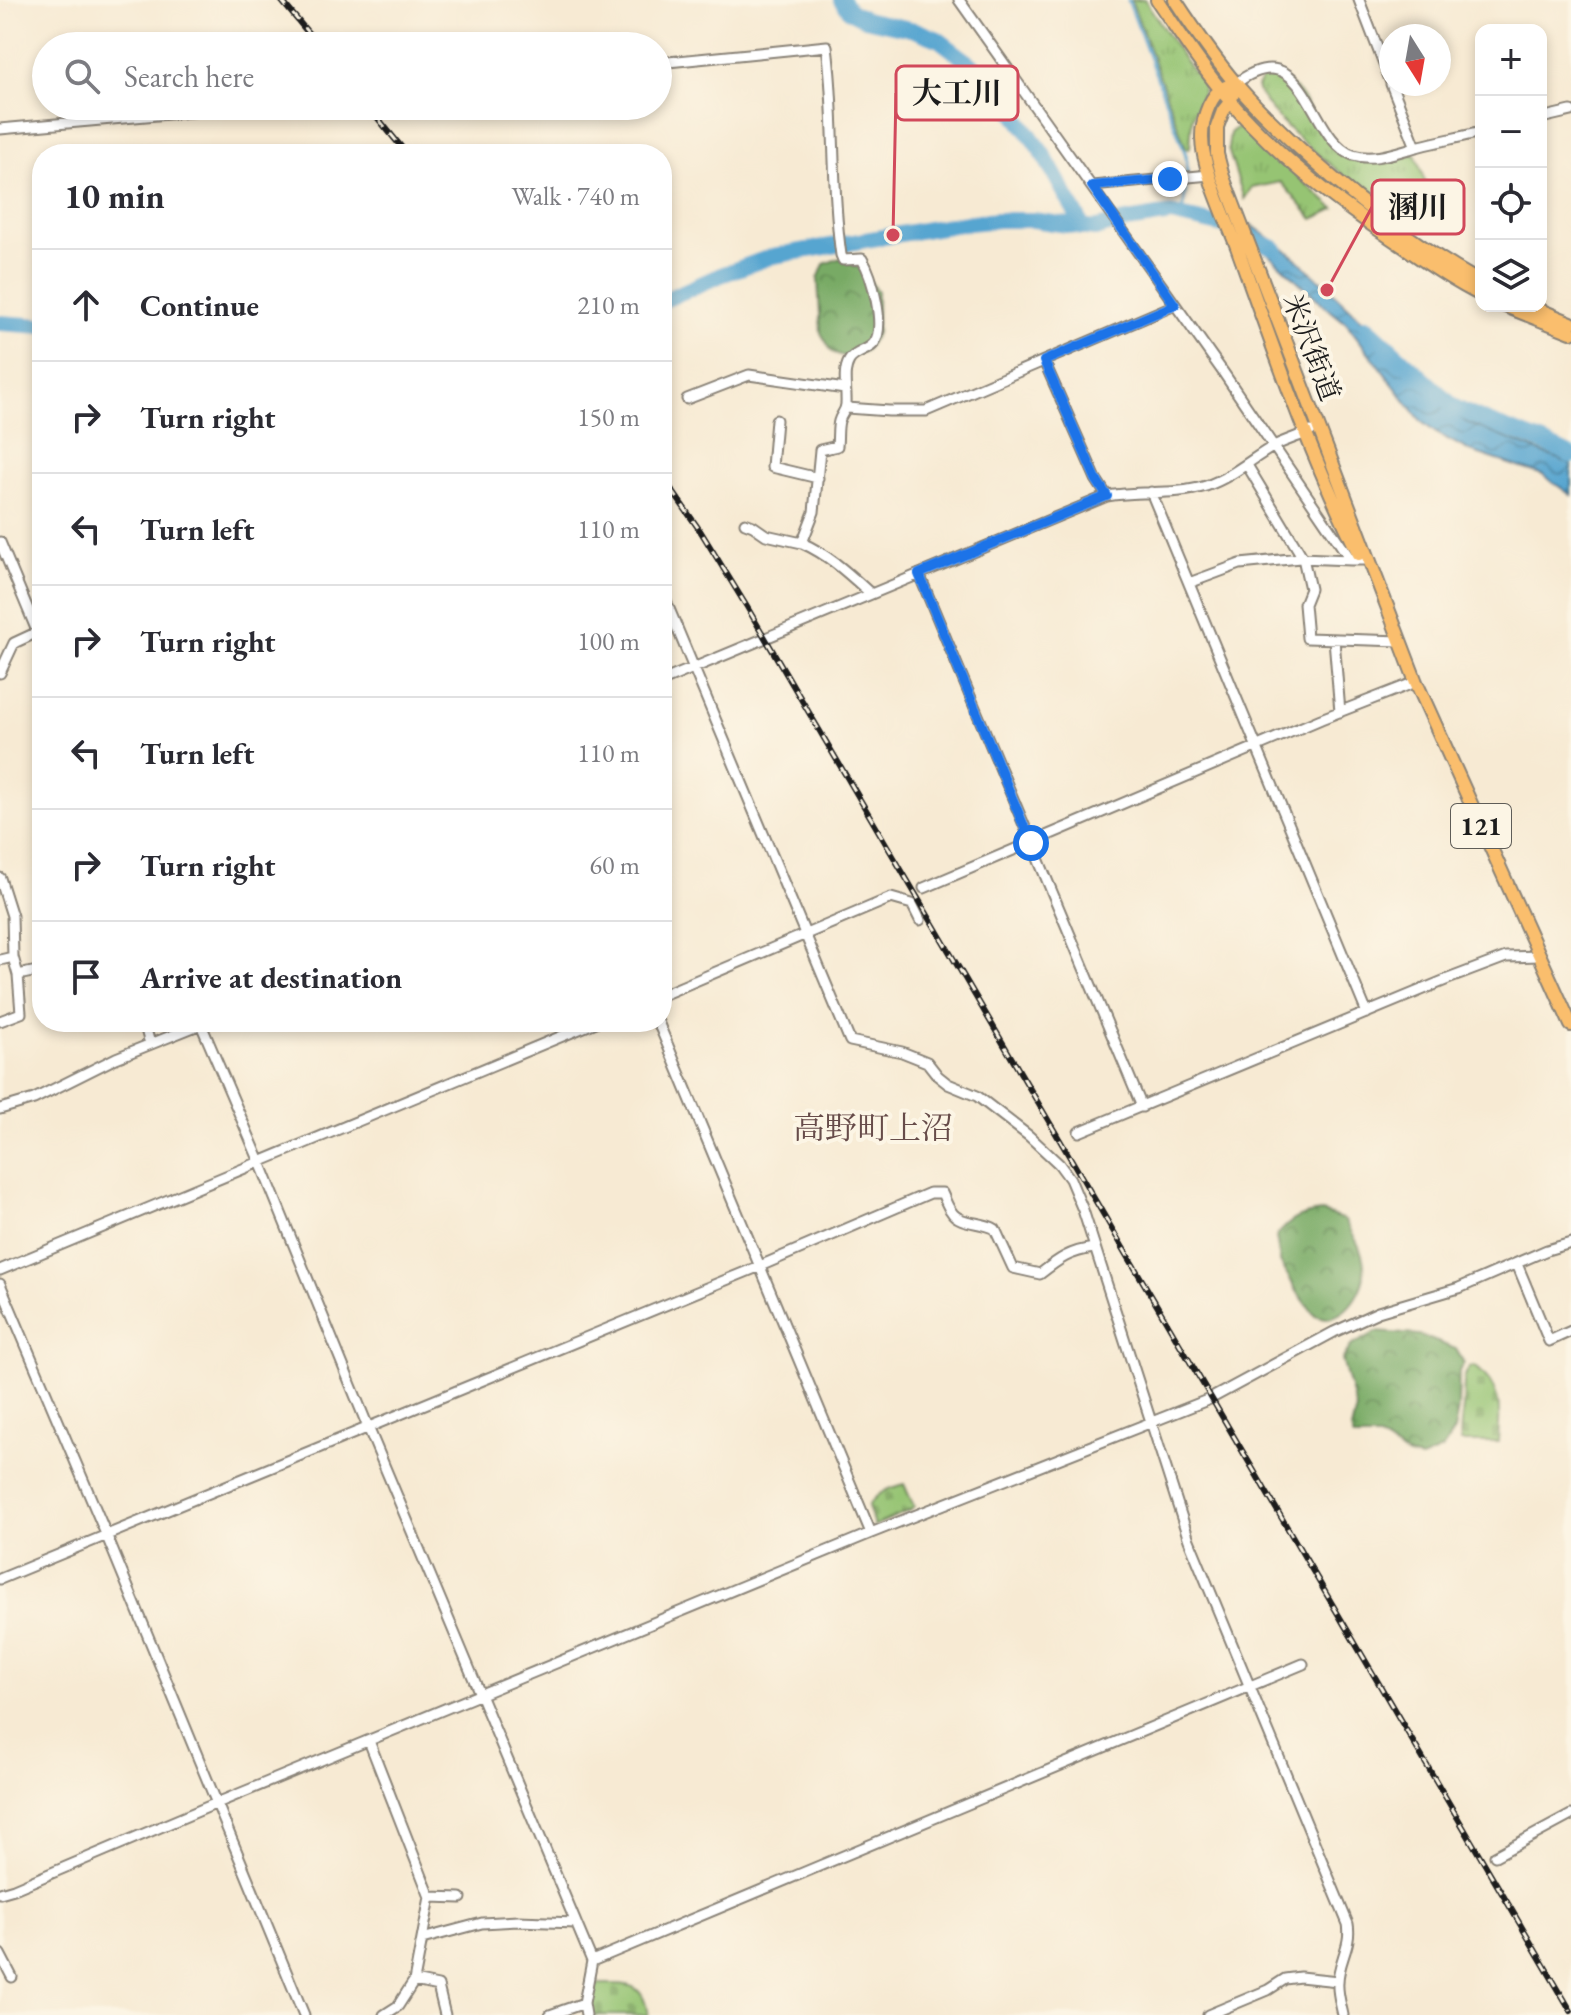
<!DOCTYPE html>
<html lang="en">
<head>
<meta charset="utf-8">
<style>
	:root { --surface:#fff; --page:#f7f7f7; --text:#2b2b33; --muted:#7c7c81; --line:#e1e1e2 }
	body { margin:0; font-family:"EB Garamond","Noto Serif JP",serif; background:var(--page); color:var(--text) }
	.controls { position:absolute; right:24px; top:24px; display:grid; overflow:hidden; border-radius:16px; box-shadow:0 4px 12px #0003 }
	.controls button { width:72px; height:72px; display:grid; place-items:center; padding:0; border:0; border-bottom:2px solid var(--line); background:var(--surface); color:var(--text); font:40px sans-serif }
	.compass { position:absolute; left:1379px; top:24px; width:72px; height:72px; border-radius:50%; background:var(--surface); box-shadow:0 4px 12px #0003; rotate:169deg }
	.stop { position:absolute; width:24px; height:24px; margin:-18px; border:6px solid #1a73e8; border-radius:50%; background:#fff }
	.stop.end { background:#1a73e8; border-color:#fff; box-shadow:0 2px 8px #0008 }
	.list { margin:0; padding:0; list-style:none }
	h2 { display:flex; justify-content:space-between; align-items:center; height:104px; margin:0; padding:0 32px; font-size:34px }
	h2 small { font-size:26px; font-weight:400; color:var(--muted) }
	.list li { display:grid; grid-template-columns:52px 1fr auto; gap:24px; align-items:center; box-sizing:border-box; height:112px; padding:0 32px; border-top:2px solid var(--line) }
	.list b { display:block; font-size:30px; white-space:nowrap }
	.list em { font-size:26px; font-style:normal; color:var(--muted) }
	.icon { flex:none; width:44px; height:44px; fill:none; stroke:currentColor; stroke-width:2; stroke-linecap:round; stroke-linejoin:round }
	.map { position:relative; flex:none; width:1571px; height:2015px; overflow:hidden }
	.search { position:absolute; background:var(--surface); box-shadow:0 4px 12px #0003; left:32px; top:32px; width:640px; height:88px; display:flex; align-items:center; gap:20px; box-sizing:border-box; padding:0 28px; border-radius:44px; color:var(--muted); font-size:30px }
	.panel { position:absolute; background:var(--surface); box-shadow:0 4px 12px #0003; left:32px; top:144px; width:640px; height:888px; border-radius:32px }
	.map>svg:first-child { display:block }
	.grass { fill:url(#grass-tufts); stroke:#597048; stroke-width:2 }
	.forest { fill:url(#forest-crowns); stroke:#4a6340; stroke-width:2 }
	.cemetery { fill:url(#cemetery-stones); stroke:#597048; stroke-width:2 }
	.water { fill:url(#water-waves); stroke:#396076; stroke-width:2 }
	.lines { fill:none; stroke-linecap:round; stroke-linejoin:round }
	.stream { stroke:#56a5d0; stroke-width:3 }
	.river { stroke:#56a5d0; stroke-width:16 }
	.minor-casing { stroke:#8a8378; stroke-width:13 }
	.highway-casing { stroke:#8a8378; stroke-width:16 }
	.minor { stroke:#fff; stroke-width:9 }
	.highway { stroke:#fabe6d; stroke-width:12 }
	.rail-casing { stroke:#1c1c1c; stroke-width:6 }
	.rail { stroke:#fcf5e5; stroke-width:3; stroke-dasharray:9; stroke-linecap:butt }
	.route { stroke:#1a73e8; stroke-width:10 }
	.labels { text-anchor:middle; stroke-width:8; stroke-linejoin:round; paint-order:stroke }
	.shield { fill:#fcf5e5; stroke:#5f5d58; stroke-width:2 }
	.shield-label { font-size:26px; font-weight:bold; fill:#1c1c1c }
	.street-label { font-size:28px; fill:#1c1c1c; stroke:#fcf5e5 }
	.quarter-label { font-size:32px; fill:#674c4a; stroke:#fcf5e5 }
	.leader { fill:none; stroke:#d1495b; stroke-width:3 }
	.callout-dot { fill:#d1495b; stroke:#fcf5e5; stroke-width:3 }
	.callout { fill:#fcf5e5; stroke:#d1495b; stroke-width:3 }
	.callout-label { font-size:30px; text-anchor:middle; font-weight:bold; fill:#1c1c1c }
</style>
</head>
<body>
<div class="map">
<svg width="1571" height="2015" viewBox="0 0 1571 2015">
	<defs>
		<pattern id="grass-tufts" width="24" height="20" patternUnits="userSpaceOnUse" patternTransform="scale(2)"><rect width="24" height="20" fill="#96c473"/><path d="M3 7l-1-3M5 7V3M7 7l1-3M15 17l-1-3M17 17v-4M19 17l1-3" fill="none" stroke="#81a863"/></pattern>
		<pattern id="forest-crowns" width="20" height="18" patternUnits="userSpaceOnUse" patternTransform="scale(2)"><rect width="20" height="18" fill="#78aa65"/><path d="M2 6a3 3 0 1 1 6 0M12 15a3 3 0 1 1 6 0" fill="none" stroke="#628a52"/></pattern>
		<pattern id="cemetery-stones" width="16" height="16" patternUnits="userSpaceOnUse" patternTransform="scale(2)"><rect width="16" height="16" fill="#96c473"/><path d="M2 7V4a2 2 0 0 1 4 0v3zM10 15v-3a2 2 0 0 1 4 0v3z" fill="#81a863"/></pattern>
		<pattern id="water-waves" width="16" height="10" patternUnits="userSpaceOnUse" patternTransform="scale(2)"><rect width="16" height="10" fill="#56a5d0"/><path d="M0 5q4-4 8 0t8 0" fill="none" stroke="#4686a8"/></pattern>
	</defs>
	<rect width="100%" height="100%" fill="#fcf5e5"/>
	<filter id="ink" filterUnits="userSpaceOnUse"><feTurbulence type="fractalNoise" baseFrequency=".0125" numOctaves="2"/><feDisplacementMap in="SourceGraphic" scale="16" xChannelSelector="R" yChannelSelector="G"/><feConvolveMatrix kernelMatrix="1 2 1 2 8 2 1 2 1" color-interpolation-filters="sRGB"/></filter>
	<filter id="wash" filterUnits="userSpaceOnUse"><feTurbulence type="fractalNoise" baseFrequency=".006" numOctaves="4" result="noise"/><feDisplacementMap in="SourceGraphic" scale="32" xChannelSelector="R" yChannelSelector="G"/><feGaussianBlur stdDeviation="1.8" result="paint"/><feColorMatrix in="noise" values="0 0 0 0 0 0 0 0 0 0 0 0 0 0 0 0 0 1.4 0 .05"/><feComposite in="paint" operator="in"/></filter>
	<g filter="url(#wash)">
		<rect width="100%" height="100%" fill="#f7ead3"/>
		<path class="grass" d="M1131,0H1145L1183,58L1203,84V92L1192,119L1190,147L1188,149L1186,148Z
			M1268,76C1314,76 1314,160 1366,161C1382,161 1399,156 1415,154L1427,188L1426,197L1424,199L1402,204V215C1371,199 1265,119 1257,87L1262,79Z
			M1241,127L1250,130L1283,164L1335,209L1313,219L1281,182L1252,188L1244,199L1228,149L1230,133L1236,128Z"/>
		<path class="forest" d="M840,258L861,269L877,291V333L865,351L845,357L832,352L821,333L818,279L824,264Z
			M1322,1212L1345,1220C1353,1235 1363,1249 1364,1266C1366,1287 1350,1315 1327,1318C1323,1318 1319,1316 1315,1315L1298,1293L1280,1262L1276,1237C1289,1220 1301,1214 1322,1212Z
			M1376,1332L1419,1335L1456,1349L1464,1363L1459,1371L1458,1409L1454,1431L1442,1450L1421,1459L1408,1456L1379,1438H1354L1351,1430L1356,1409L1342,1360L1351,1346Z"/>
		<path class="cemetery" d="M1475,1366C1503,1389 1500,1409 1498,1442H1461C1459,1430 1462,1420 1463,1407C1465,1393 1461,1379 1469,1367Z
			M904,1484L914,1507L911,1510L874,1526L868,1506C878,1492 888,1488 904,1484Z
			M596,1984C626,1984 643,1980 648,2015H591L587,2002Z"/>
		<path class="water" d="M1252,225L1294,256L1337,296L1375,332L1401,365L1447,408L1466,422L1571,464V495L1543,475L1470,451L1436,433L1422,422L1346,323L1326,307L1261,247Z"/>
		<g class="lines">
			<path class="stream" d="M1128,0L1186,155L1187,174
				M1183,216L1186,181"/>
			<path class="river" d="M841,0L851,12L865,19L915,30L938,39L976,68L1006,103L1026,129L1043,154L1079,219L1082,228
				M662,301L721,275L773,256L958,224L998,220H1033L1095,229L1115,223L1171,214L1228,227L1276,249
				M0,323L42,326
				M1366,326L1453,406C1490,427 1534,435 1571,456"/>
		</g>
	</g>
	<g filter="url(#ink)">
		<g class="lines">
			<defs>
				<path id="minor" d="M959,0L1223,372L1351,560H1369
					M1359,0L1391,83
					M658,63L827,46C836,115 831,186 841,255L843,260L862,259C872,275 886,327 874,343C868,351 854,352 849,361C842,373 847,391 846,404C846,411 841,414 839,421C837,428 838,438 837,446L820,450L814,512L802,543C829,555 849,574 871,594
					M1235,84C1307,29 1308,140 1353,155C1375,162 1399,151 1420,146C1440,141 1461,137 1481,132
					M1391,84L1416,147
					M1541,118L1571,111
					M0,129L258,106
					M1092,186L1210,175
					M1044,361L1096,479L1107,496
					M687,399L749,375L845,389
					M847,408L889,411H926L1175,305
					M776,420L772,467L818,478
					M1247,465L1303,558L1310,589L1304,604L1307,638L1401,641
					M1151,492L1367,1013
					M745,523L753,526L766,535L802,543
					M0,542L42,643
					M919,574L1142,1107
					M1189,583L1240,564L1300,558L1351,560
					M662,592L850,1041L902,1052L927,1062L938,1076L948,1084L977,1096L1029,1136L1059,1164L1070,1179L1083,1210L1189,1540L1348,1924C1352,1945 1338,1962 1338,1982C1337,1993 1341,2005 1343,2015
					M1334,639L1340,712
					M0,673L14,643L42,630
					M662,681L1107,496C1140,490 1174,496 1206,486C1233,477 1252,458 1276,445C1287,440 1299,436 1311,431
					M0,878L12,916L13,957L18,975L21,1013L0,1021
					M924,888L1321,719L1416,682
					M0,960L13,957
					M18,975L42,970
					M662,995L891,898L912,904L920,920
					M144,1022L150,1044
					M200,1022L260,1162L368,1427L592,1961L584,2003L586,2015
					M658,1022L871,1533
					M0,1109L34,1099L116,1058L201,1024
					M1079,1132L1448,979L1506,957L1540,956
					M1517,1264L1549,1341L1571,1331
					M0,1270L596,1022
					M0,1284L106,1534L304,2015
					M0,1579L760,1266L930,1193H942C945,1199 947,1206 951,1211C959,1225 982,1221 995,1229L1013,1268L1040,1274C1059,1259 1070,1251 1094,1248
					M369,1741L430,1897L414,1981L398,2006L384,2015
					M1495,1856L1571,1815
					M0,1893L14,1889L217,1803L871,1533L1210,1399L1334,1332L1378,1312L1459,1288L1547,1250L1571,1243
					M430,1897L461,1898
					M422,1939L482,1923L518,1921L576,1923
					M0,1954L12,1977
					M592,1961L1303,1664
					M414,1981L438,1986L445,2015
					M550,2015L584,2003
					M1208,2015L1268,1990L1285,1979L1300,1977L1338,1981"/>
				<path id="highway" d="M1157,0C1179,32 1200,65 1225,95C1275,155 1338,203 1403,246C1428,264 1453,281 1481,295
					M1175,0C1194,29 1214,58 1236,84C1254,106 1275,125 1296,145C1354,199 1412,244 1481,283
					M1235,84L1231,101L1223,111L1217,127V154L1223,177L1416,682L1571,1025
					M1235,84C1230,86 1223,87 1219,91C1208,101 1202,122 1202,136C1201,166 1226,218 1237,247C1274,350 1310,456 1359,554
					M1505,306L1571,332
					M1530,306L1571,323"/>
			</defs>
			<use href="#minor" class="minor-casing"/>
			<use href="#highway" class="highway-casing"/>
			<use href="#minor" class="minor"/>
			<use href="#highway" class="highway"/>
			<defs>
				<path id="rail" d="M281,0L319,46
					M368,106L407,154
					M662,476L701,532L747,607L1571,2011"/>
			</defs>
			<use href="#rail" class="rail-casing"/>
			<use href="#rail" class="rail"/>
		</g>
	</g>
	<g class="lines" filter="url(#ink)">
		<path class="route" d="M1031,843L919,574L1107,496L1096,479L1044,361L1175,305L1092,186L1170,179"/>
	</g>
	<g class="labels">
		<rect class="shield" x="1451" y="804" width="60" height="44" rx="6"/>
		<g class="shield-label">
			<text x="1481" y="835">121</text>
		</g>
		<g class="street-label">
			<text transform="translate(1312 347) rotate(69)" y="10">米沢街道</text>
		</g>
		<g class="quarter-label">
			<text x="873" y="1139">高野町上沼</text>
		</g>
	</g>
	<path class="leader" d="M893 235L896 93M1327 290L1372 207"/>
	<g class="callout-dot">
		<circle cx="893" cy="235" r="8"/>
		<circle cx="1327" cy="290" r="8"/>
	</g>
	<g class="callout">
		<rect x="896" y="66" width="122" height="54" rx="8"/>
		<rect x="1372" y="180" width="92" height="54" rx="8"/>
	</g>
	<g class="callout-label">
		<text x="957" y="103">大工川</text>
		<text x="1418" y="217">溷川</text>
	</g>
</svg>
<div class="controls">
<button>+</button>
<button>−</button>
<button><svg class="icon" aria-label="locate" viewBox="0 0 24 24"><circle cx="12" cy="12" r="6"/><path d="M12 2v4M12 18v4M2 12h4M18 12h4"/></svg></button>
<button><svg class="icon" aria-label="layers" viewBox="0 0 24 24"><path d="M12 4l9 5-9 5-9-5zM3 14l9 5 9-5"/></svg></button>
</div>
<svg class="compass" viewBox="-18 -18 36 36"><path d="M0-13l5 13h-10z" fill="#e53935"/><path d="M0 13l5-13h-10z" fill="#7c7c81"/></svg>
<div class="stop" style="left:1031px;top:843px"></div>
<div class="stop end" style="left:1170px;top:179px"></div>
<div class="search"><svg class="icon" aria-label="search" viewBox="0 0 24 24"><circle cx="10" cy="10" r="6"/><path d="M15 15l6 6"/></svg>Search here</div>
<section class="panel">
<h2>10 min<small>Walk · 740 m</small></h2>
<ul class="list">
<li><svg class="icon" aria-label="ahead" viewBox="0 0 24 24"><path d="M12 20V5M6 11l6-6 6 6"/></svg><div><b>Continue</b></div><em>210 m</em></li>
<li><svg class="icon" aria-label="right" viewBox="0 0 24 24"><path d="M7 20v-9h11M14 6l5 5-5 5"/></svg><div><b>Turn right</b></div><em>150 m</em></li>
<li><svg class="icon" aria-label="left" viewBox="0 0 24 24"><path d="M17 20v-9H6M10 6l-5 5 5 5"/></svg><div><b>Turn left</b></div><em>110 m</em></li>
<li><svg class="icon" aria-label="right" viewBox="0 0 24 24"><path d="M7 20v-9h11M14 6l5 5-5 5"/></svg><div><b>Turn right</b></div><em>100 m</em></li>
<li><svg class="icon" aria-label="left" viewBox="0 0 24 24"><path d="M17 20v-9H6M10 6l-5 5 5 5"/></svg><div><b>Turn left</b></div><em>110 m</em></li>
<li><svg class="icon" aria-label="right" viewBox="0 0 24 24"><path d="M7 20v-9h11M14 6l5 5-5 5"/></svg><div><b>Turn right</b></div><em>60 m</em></li>
<li><svg class="icon" aria-label="arrive" viewBox="0 0 24 24"><path d="M6 21V4h12l-3 4 3 4H6"/></svg><div><b>Arrive at destination</b></div></li>
</ul>
</section>
</div>
</body>
</html>
